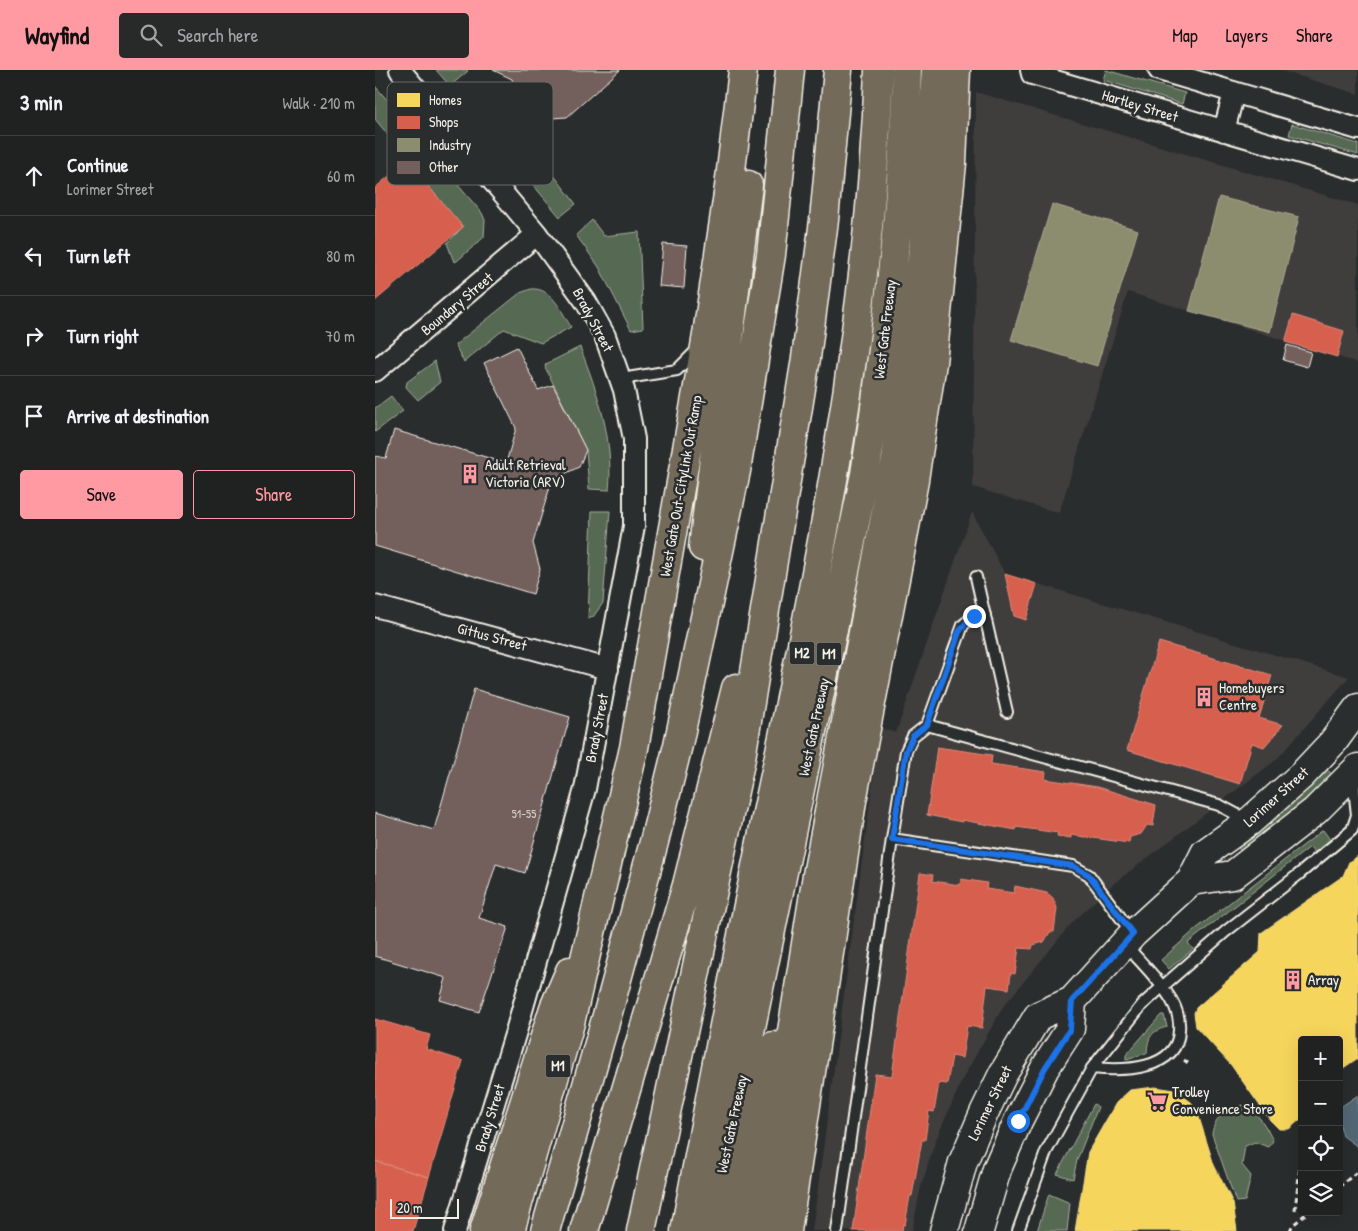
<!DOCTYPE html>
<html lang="en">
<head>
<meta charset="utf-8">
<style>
	:root { --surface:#202222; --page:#282a2a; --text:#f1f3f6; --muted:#a2a4a5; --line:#3d3f40; --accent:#ff9aa2 }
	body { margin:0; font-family:"Patrick Hand",sans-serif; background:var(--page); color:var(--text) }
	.controls { position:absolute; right:15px; bottom:15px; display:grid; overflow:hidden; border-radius:5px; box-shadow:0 5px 20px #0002 }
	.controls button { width:45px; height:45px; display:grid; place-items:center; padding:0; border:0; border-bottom:1px solid var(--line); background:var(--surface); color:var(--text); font:25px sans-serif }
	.scale { position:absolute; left:15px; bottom:12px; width:69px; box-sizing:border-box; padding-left:5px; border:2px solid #f4f1e8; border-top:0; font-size:14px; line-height:18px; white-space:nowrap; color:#f4f1e8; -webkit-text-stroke:4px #2a2d2e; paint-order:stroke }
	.stop { position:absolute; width:15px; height:15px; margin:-11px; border:4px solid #1a73e8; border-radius:50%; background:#fff }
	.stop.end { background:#1a73e8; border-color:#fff; box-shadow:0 1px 5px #0008 }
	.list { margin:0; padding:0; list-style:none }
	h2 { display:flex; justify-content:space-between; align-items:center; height:65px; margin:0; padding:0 20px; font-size:21px }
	h2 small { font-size:16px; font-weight:400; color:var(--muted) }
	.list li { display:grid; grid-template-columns:32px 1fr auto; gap:15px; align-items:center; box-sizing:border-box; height:80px; padding:0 20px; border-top:1px solid var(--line) }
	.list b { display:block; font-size:19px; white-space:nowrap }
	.list p { margin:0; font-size:16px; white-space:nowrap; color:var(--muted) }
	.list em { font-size:16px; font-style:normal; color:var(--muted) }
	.actions { display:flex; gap:10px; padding:15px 20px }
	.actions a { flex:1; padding:11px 0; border:1px solid var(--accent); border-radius:5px; text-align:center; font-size:18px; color:var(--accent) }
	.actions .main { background:var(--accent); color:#111 }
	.icon { flex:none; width:28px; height:28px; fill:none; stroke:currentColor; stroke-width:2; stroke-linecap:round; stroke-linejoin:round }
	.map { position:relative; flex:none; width:983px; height:1161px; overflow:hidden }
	header { display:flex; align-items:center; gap:30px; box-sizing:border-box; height:70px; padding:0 25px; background:var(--accent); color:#111 }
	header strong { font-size:24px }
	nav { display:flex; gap:28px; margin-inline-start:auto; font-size:18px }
	.search { width:350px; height:45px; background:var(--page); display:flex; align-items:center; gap:12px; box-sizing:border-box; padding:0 18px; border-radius:5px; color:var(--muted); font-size:19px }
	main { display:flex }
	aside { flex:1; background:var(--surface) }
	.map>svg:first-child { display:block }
	.built { fill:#403c3c }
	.green { fill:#576953; stroke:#a6ad9e }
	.water { fill:#526776; stroke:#939ea4 }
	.homes { fill:#f6d55c; stroke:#f5dd86 }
	.shops { fill:#d6604d; stroke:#df8c7c }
	.industry { fill:#8c8c6e; stroke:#abaa93 }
	.building { fill:#73605d; stroke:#f4f1e8 }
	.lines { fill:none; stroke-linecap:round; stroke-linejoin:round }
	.lane-casing { stroke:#f4f1e8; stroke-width:14 }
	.street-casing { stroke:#f4f1e8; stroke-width:24 }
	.secondary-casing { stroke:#f4f1e8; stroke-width:31 }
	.highway-casing { stroke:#f4f1e8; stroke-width:31 }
	.path { stroke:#f4f1e8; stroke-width:3; stroke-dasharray:5 4; stroke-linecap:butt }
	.lane { stroke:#2a2d2e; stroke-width:10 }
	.street { stroke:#2a2d2e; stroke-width:20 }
	.secondary { stroke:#2a2d2e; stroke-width:28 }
	.highway { stroke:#736b5a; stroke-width:28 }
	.route { stroke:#1a73e8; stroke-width:6 }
	.labels { text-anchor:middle; stroke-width:5; stroke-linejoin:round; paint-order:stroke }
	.number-label { font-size:12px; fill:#d4cdc5 }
	.shield { fill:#2a2d2e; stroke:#b7b6b0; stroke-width:1 }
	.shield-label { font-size:14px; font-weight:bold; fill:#f4f1e8 }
	.street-label { font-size:15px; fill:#f4f1e8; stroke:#2a2d2e }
	.poi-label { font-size:15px; fill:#f4f1e8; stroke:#2a2d2e; text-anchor:start }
	.key { fill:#2a2d2e; stroke:#676866; stroke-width:1 }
	.key-label { font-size:14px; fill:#f4f1e8 }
</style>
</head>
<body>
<header>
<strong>Wayfind</strong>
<div class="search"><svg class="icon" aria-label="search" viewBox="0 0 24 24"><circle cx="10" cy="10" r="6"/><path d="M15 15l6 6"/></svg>Search here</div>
<nav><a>Map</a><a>Layers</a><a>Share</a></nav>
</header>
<main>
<aside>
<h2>3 min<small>Walk · 210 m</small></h2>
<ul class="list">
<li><svg class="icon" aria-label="ahead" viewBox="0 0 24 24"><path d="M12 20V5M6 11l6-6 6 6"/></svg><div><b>Continue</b><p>Lorimer Street</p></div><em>60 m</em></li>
<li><svg class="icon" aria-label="left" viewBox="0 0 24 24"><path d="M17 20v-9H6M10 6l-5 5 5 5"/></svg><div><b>Turn left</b></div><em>80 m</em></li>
<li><svg class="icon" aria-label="right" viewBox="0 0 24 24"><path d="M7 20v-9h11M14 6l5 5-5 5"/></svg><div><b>Turn right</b></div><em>70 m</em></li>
<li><svg class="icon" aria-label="arrive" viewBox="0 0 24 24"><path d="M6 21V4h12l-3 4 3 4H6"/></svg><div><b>Arrive at destination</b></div></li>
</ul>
<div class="actions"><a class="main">Save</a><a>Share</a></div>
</aside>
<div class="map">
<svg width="983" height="1161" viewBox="0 0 983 1161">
	<rect width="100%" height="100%" fill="#2a2d2e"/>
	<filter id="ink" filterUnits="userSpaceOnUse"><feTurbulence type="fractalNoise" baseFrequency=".02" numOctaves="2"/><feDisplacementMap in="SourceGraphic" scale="10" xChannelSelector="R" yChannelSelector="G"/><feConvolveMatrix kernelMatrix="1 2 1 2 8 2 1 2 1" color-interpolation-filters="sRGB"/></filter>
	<g filter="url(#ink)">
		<path class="built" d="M904,0H983V24Z
			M601,22L983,135V293L753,222L684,443L598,417Z
			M597,442L630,504L974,607L901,690L738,814L696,854L628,937L588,1008L560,1072L546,1117L537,1161H437L505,658L521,663Z"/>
		<path class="green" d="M61,0H92L93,1L75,16Z
			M731,0L810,23L807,34L728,10Z
			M0,16L35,56L32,88L0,49Z
			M917,54L983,74V85L914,65Z
			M52,79L107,143L110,150L109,167L82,191L79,192L72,173L88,157L47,109Z
			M171,95L201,134L185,147L154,110Z
			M217,150L229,166L264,162L268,258L256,260L224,197L201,165Z
			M156,219C177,217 186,241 196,257L166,273L129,259L89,292L80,275L145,223Z
			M205,277C223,323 239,370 234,420L214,419L211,380L170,297L171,294Z
			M60,291L65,312L43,330L31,317L32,312Z
			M16,326L28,341L0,362V338Z
			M217,441H235L228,533L218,547L213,549Z
			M952,700L957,704L932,729L866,781L861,776L915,733Z
			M948,760L956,771L940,783L935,777L813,873L818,879L794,899L786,890L821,859Z
			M786,945H789L792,957C776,961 773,967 772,983L751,989V985Z
			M719,1034L723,1037L702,1090L698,1109L682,1104Z
			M868,1035C883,1042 891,1056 898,1071L893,1077L880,1072L870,1076L867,1095L876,1106L870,1131L861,1132L837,1064C840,1045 851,1040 868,1035Z
			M674,1124L695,1133L692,1161H662Z"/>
		<path class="water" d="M983,1025V1077L968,1066L964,1052V1038Z"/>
		<path class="homes" d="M983,786V988L964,1001V970H927V1048L914,1059H904L895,1050L856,995L821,957L819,943L821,938L885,882L886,863L968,806L974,792Z
			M780,1017L800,1020L816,1032L821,1038L839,1095L858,1133L862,1161H700L713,1082L741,1033L755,1020Z"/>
		<path class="shops" d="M32,91L88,157L0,231V118Z
			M918,245L969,261L962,287L910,272Z
			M630,504L662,514L651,550L639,546Z
			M784,572L897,605L884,648L908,655L889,677L877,673L865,714L752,680Z
			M562,677L617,685L616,694L671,702L670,709L723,717L781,735L778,756L772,755L766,764L755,767L754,773L696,765V768L682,766L683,763L641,757V760L587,750V752L552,745Z
			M545,803L558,805L557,811L585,815L586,809L612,813L611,819L639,823L640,816L672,823L678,828L682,838L679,862H675L669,872L658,875L657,879L644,878L640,904L636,903L634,919L612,916L607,958L592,956L587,988L577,986L572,1014L564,1013L559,1042L554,1041L550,1070H547L537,1126H535L530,1155L528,1154L527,1161H478L500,1004L517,1006Z
			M0,949L55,965L51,979L88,991L54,1107L0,1091Z
			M0,1091L54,1107L38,1161H0Z"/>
		<path class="industry" d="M844,127L924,147L895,262L814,241Z
			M677,134L763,160L722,296L636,270Z"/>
		<path class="building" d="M118,0H245L192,47L162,49L145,36L137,9Z
			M288,174L312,176L309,218L284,216Z
			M912,275L936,282L932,297L908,290Z
			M142,277L163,320L178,315L211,380L204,397L177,410L158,473L165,499L158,524L0,476V386L11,388L19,360L131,393L141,358L109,293Z
			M99,619L195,647L150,803L121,794L104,848L133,857L104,942L65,930L71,908L0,886V743L59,760Z"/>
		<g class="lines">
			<defs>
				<path id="lane" d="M246,309L302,300L323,279
					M601,507L632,642
					M552,655L844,735L872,750
					M517,769L531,681L538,666L552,655L588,555L599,546L610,545
					M717,998C747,1001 803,1001 804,960C805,950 802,940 797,931C785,910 765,892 750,874
					M462,1161L517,769L698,796L714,805L757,863
					M643,1161L671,1082L717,998L767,935L787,917L850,862L923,805L977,760L982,745L978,709"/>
				<path id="street" d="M25,0L162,164L211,232L230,266L249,320L259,369V456L210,719L142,958L80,1161
					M656,0L657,4L983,100
					M784,0L983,59
					M849,61L859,22
					M0,301L162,164
					M0,536L233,599"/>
				<path id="secondary" d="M816,811L858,805L940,741L983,698
					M569,1161L588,1092L609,1043L628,1004L663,946L697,931L758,864L816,811L830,783L875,751L927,705L958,672L983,638
					M604,1161L622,1099L643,1051L670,998L695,959L697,931"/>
				<path id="highway" d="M328,477L373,115
					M109,1161L179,938L195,901
					M135,1161L195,953L259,678L331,271L354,117L368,0
					M170,1161L235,935L279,772L303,675L361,401L396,185L415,0
					M209,1161L312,815L361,618
					M266,1161L366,688L431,288L449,150L463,0
					M310,1161C336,1021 363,882 392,743C444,497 495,252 504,0
					M334,1161L490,404C511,271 528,135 532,0
					M358,1161L398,976
					M385,1161L442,805L521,389L548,181L561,0
					M412,1161L477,731L538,416L557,293L577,93L581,0"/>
			</defs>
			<use href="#lane" class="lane-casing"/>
			<use href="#street" class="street-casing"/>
			<use href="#secondary" class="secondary-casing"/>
			<use href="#highway" class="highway-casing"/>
			<path class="path" d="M809,990L816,995
				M964,1117L983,1101
				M920,1140L926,1088
				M915,1161L917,1156L933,1142"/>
			<use href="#lane" class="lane"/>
			<use href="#street" class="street"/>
			<use href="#secondary" class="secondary"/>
			<use href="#highway" class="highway"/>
		</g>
	</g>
	<g class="lines" filter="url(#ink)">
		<path class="route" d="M599,546L594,549L584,562L552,655L538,666L531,681L517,769L698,796L714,805L758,864L697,931L695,959L670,998L643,1051"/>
	</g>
	<defs>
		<symbol id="building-bare" viewBox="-9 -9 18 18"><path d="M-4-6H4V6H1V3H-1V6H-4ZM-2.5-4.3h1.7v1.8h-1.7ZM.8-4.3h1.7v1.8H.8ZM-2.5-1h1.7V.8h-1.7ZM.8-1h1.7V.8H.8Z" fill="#ff9aa2" stroke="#2a2d2e" stroke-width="2.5" paint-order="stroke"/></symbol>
		<symbol id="supermarket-bare" viewBox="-9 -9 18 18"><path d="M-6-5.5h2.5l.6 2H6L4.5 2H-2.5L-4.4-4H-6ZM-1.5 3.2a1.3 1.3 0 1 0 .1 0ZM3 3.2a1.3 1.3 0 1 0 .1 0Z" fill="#ff9aa2" stroke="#2a2d2e" stroke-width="2.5" paint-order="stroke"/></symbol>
	</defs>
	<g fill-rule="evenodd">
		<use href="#building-bare" x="81" y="390" width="28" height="28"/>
		<use href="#building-bare" x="815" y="613" width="28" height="28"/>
		<use href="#building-bare" x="904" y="896" width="28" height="28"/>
		<use href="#supermarket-bare" x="768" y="1017" width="28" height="28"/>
	</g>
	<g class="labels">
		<g class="number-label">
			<text x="149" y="748">51-55</text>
		</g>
		<g class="shield">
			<rect x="414.5" y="571.5" width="25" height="23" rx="4"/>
			<rect x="441.5" y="572.5" width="25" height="23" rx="4"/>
			<rect x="170.5" y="984.5" width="25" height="23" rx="4"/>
		</g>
		<g class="shield-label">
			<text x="427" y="588">M2</text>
			<text x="454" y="589">M1</text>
			<text x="183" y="1001">M1</text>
		</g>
		<g class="street-label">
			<text transform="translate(765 36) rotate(17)" y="5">Hartley Street</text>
			<text transform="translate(82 234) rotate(-40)" y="5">Boundary Street</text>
			<text transform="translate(218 250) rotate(62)" y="5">Brady Street</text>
			<text transform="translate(510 259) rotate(-83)" y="5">West Gate Freeway</text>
			<text transform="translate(306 416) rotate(-80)" y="5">West Gate Out-CityLink Out Ramp</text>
			<text transform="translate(117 567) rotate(15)" y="5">Gittus Street</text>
			<text transform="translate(439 657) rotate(-78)" y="5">West Gate Freeway</text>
			<text transform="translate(222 658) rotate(-79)" y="5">Brady Street</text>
			<text transform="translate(901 727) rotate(-42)" y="5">Lorimer Street</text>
			<text transform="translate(615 1033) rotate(-64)" y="5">Lorimer Street</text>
			<text transform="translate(115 1048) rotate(-73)" y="5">Brady Street</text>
			<text transform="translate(357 1054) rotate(-78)" y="5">West Gate Freeway</text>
		</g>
		<g class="poi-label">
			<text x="110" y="400">Adult Retrieval<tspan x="110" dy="17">Victoria (ARV)</tspan></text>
			<text x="844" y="623">Homebuyers<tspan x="844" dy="17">Centre</tspan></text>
			<text x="933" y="915">Array</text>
			<text x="797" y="1027">Trolley<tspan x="797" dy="17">Convenience Store</tspan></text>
		</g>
	</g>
	<rect x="12" y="12" width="166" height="103" rx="8" class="key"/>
	<rect x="22" y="23" width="23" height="14" fill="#f6d55c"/>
	<rect x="22" y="46" width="23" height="13" fill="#d6604d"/>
	<rect x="22" y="68" width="23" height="14" fill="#8c8c6e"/>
	<rect x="22" y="91" width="23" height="13" fill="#73605d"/>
	<g class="key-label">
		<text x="54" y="35">Homes</text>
		<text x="54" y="57">Shops</text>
		<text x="54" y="80">Industry</text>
		<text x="54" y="102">Other</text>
	</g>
</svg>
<div class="controls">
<button>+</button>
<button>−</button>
<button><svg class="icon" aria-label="locate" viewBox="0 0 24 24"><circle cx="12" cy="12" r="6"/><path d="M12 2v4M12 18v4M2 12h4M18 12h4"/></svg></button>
<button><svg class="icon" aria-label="layers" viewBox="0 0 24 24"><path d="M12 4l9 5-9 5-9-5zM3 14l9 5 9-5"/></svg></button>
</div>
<div class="scale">20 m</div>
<div class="stop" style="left:643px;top:1051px"></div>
<div class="stop end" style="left:599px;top:546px"></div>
</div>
</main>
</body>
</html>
